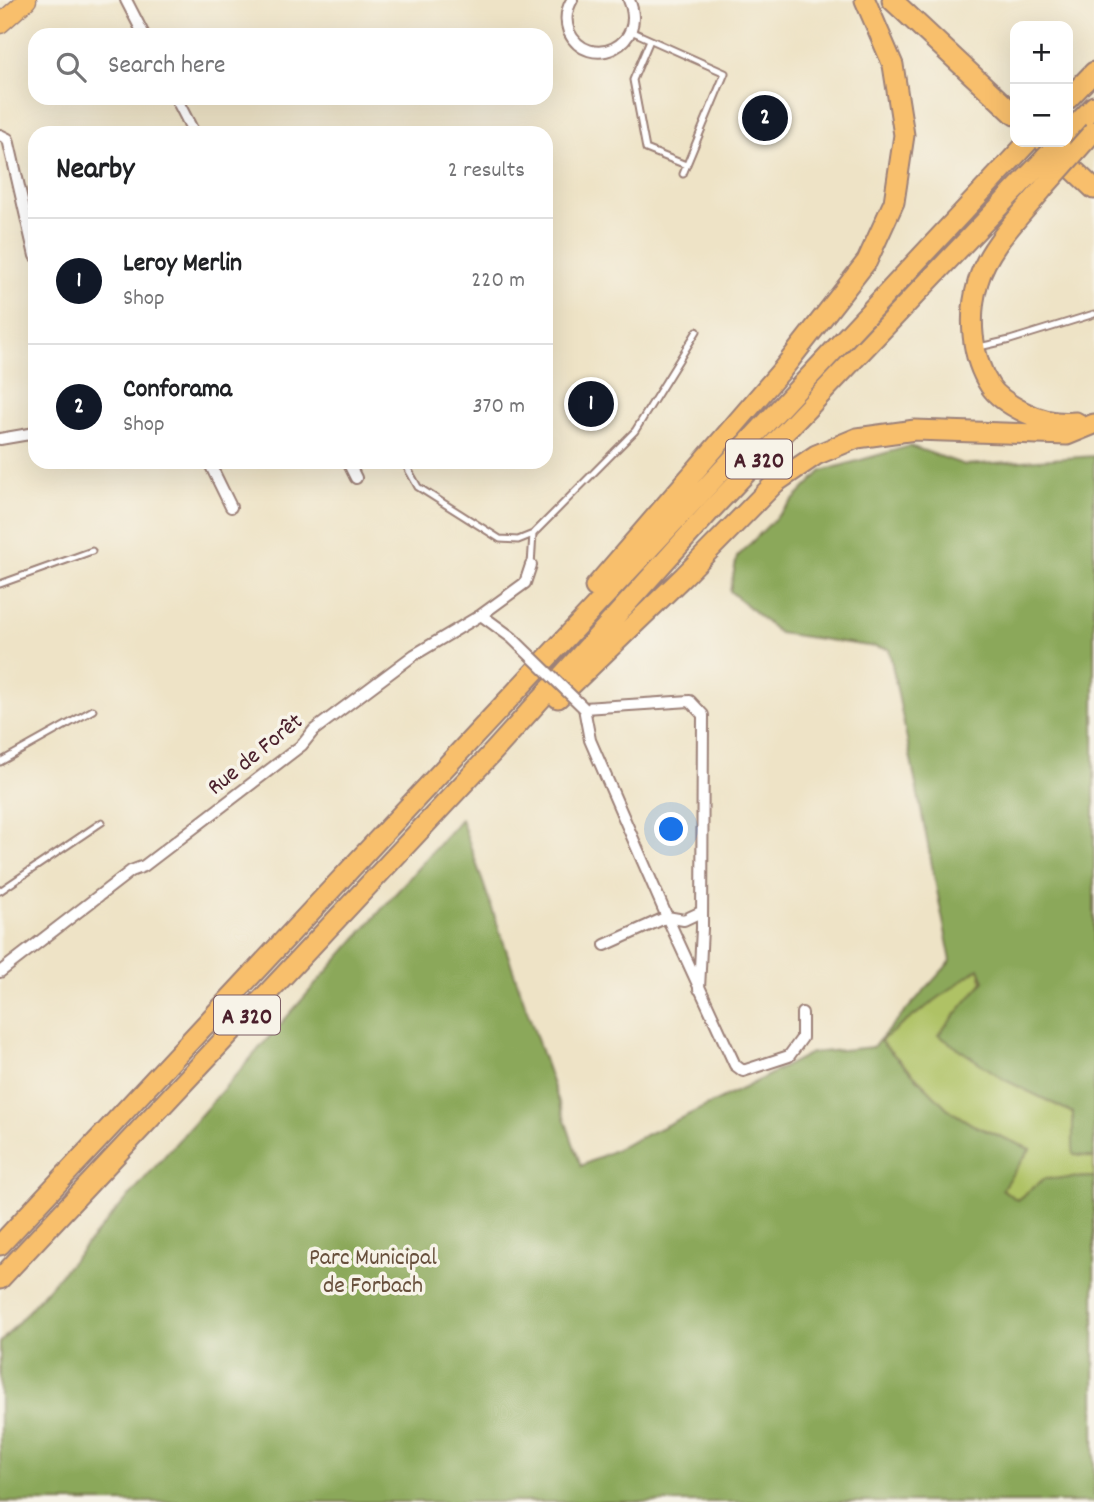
<!DOCTYPE html>
<html lang="en">
<head>
<meta charset="utf-8">
<style>
	:root { --surface:#fff; --page:#f6f6f6; --text:#202124; --muted:#757577; --line:#e0e0e0; --accent:#111827 }
	body { margin:0; font-family:Dekko,sans-serif; background:var(--page); color:var(--text) }
	.controls { position:absolute; right:21px; top:21px; display:grid; overflow:hidden; border-radius:14px; box-shadow:0 7px 28px #0002 }
	.controls button { width:63px; height:63px; display:grid; place-items:center; padding:0; border:0; border-bottom:2px solid var(--line); background:var(--surface); color:var(--text); font:35px sans-serif }
	.you { position:absolute; left:672px; top:830px; width:24px; height:24px; margin:-18px; border:5px solid #fff; border-radius:50%; background:#1a73e8; box-shadow:0 0 0 10px #1a73e833 }
	.badge { display:grid; place-items:center; width:46px; height:46px; border-radius:50%; background:var(--accent); color:#fff; font-size:23px; font-weight:700 }
	.pin { position:absolute; translate:-50% -50%; border:4px solid #fff; box-shadow:0 2px 7px #0006 }
	.list { margin:0; padding:0; list-style:none }
	h2 { display:flex; justify-content:space-between; align-items:center; height:91px; margin:0; padding:0 28px; font-size:30px }
	h2 small { font-size:23px; font-weight:400; color:var(--muted) }
	.list li { display:grid; grid-template-columns:46px 1fr auto; gap:21px; align-items:center; box-sizing:border-box; height:126px; padding:0 28px; border-top:2px solid var(--line) }
	.list b { display:block; font-size:26px; white-space:nowrap }
	.list p { margin:0; font-size:23px; white-space:nowrap; color:var(--muted) }
	.list em { font-size:23px; font-style:normal; color:var(--muted) }
	.icon { flex:none; width:38px; height:38px; fill:none; stroke:currentColor; stroke-width:2; stroke-linecap:round; stroke-linejoin:round }
	.map { position:relative; flex:none; width:1094px; height:1502px; overflow:hidden }
	.search { position:absolute; background:var(--surface); box-shadow:0 7px 28px #0002; left:28px; top:28px; width:525px; height:77px; display:flex; align-items:center; gap:18px; box-sizing:border-box; padding:0 24px; border-radius:21px; color:var(--muted); font-size:26px }
	.panel { position:absolute; background:var(--surface); box-shadow:0 7px 28px #0002; left:28px; top:126px; width:525px; height:343px; border-radius:21px }
	.map>svg:first-child { display:block }
	.green { fill:#afc265; stroke:#7c7048; stroke-width:2 }
	.forest { fill:#8ba85a; stroke:#6a6442; stroke-width:2 }
	.lines { fill:none; stroke-linecap:round; stroke-linejoin:round }
	.lane-casing { stroke:#9c8178; stroke-width:9 }
	.street-casing { stroke:#9c8178; stroke-width:14 }
	.primary-casing { stroke:#9c8178; stroke-width:21 }
	.highway-casing { stroke:#9c8178; stroke-width:23 }
	.lane { stroke:#fff; stroke-width:5 }
	.street { stroke:#fff; stroke-width:10 }
	.primary { stroke:#f8bf6c; stroke-width:18 }
	.highway { stroke:#f8bf6c; stroke-width:19 }
	.street-bridge-casing { stroke:#9c8178; stroke-width:14; stroke-linecap:butt }
	.highway-bridge-casing { stroke:#9c8178; stroke-width:23; stroke-linecap:butt }
	.street-bridge { stroke:#fff; stroke-width:10 }
	.highway-bridge { stroke:#f8bf6c; stroke-width:19 }
	.labels { text-anchor:middle; stroke-width:7; stroke-linejoin:round; paint-order:stroke }
	.shield { fill:#f7f3e8; stroke:#7e5f64; stroke-width:2 }
	.shield-label { font-size:23px; font-weight:bold; fill:#4a1f2b }
	.street-label { font-size:24px; fill:#4a1f2b; stroke:#f7f3e8 }
	.park-label { font-size:24px; fill:#68503c; stroke:#f7f3e8 }
</style>
</head>
<body>
<div class="map">
<svg width="1094" height="1502" viewBox="0 0 1094 1502">
	<rect width="100%" height="100%" fill="#f7f3e8"/>
	<filter id="ink" filterUnits="userSpaceOnUse"><feTurbulence type="fractalNoise" baseFrequency=".0143" numOctaves="2"/><feDisplacementMap in="SourceGraphic" scale="14" xChannelSelector="R" yChannelSelector="G"/><feConvolveMatrix kernelMatrix="1 2 1 2 8 2 1 2 1" color-interpolation-filters="sRGB"/></filter>
	<filter id="wash" filterUnits="userSpaceOnUse"><feTurbulence type="fractalNoise" baseFrequency=".00686" numOctaves="4" result="noise"/><feDisplacementMap in="SourceGraphic" scale="28" xChannelSelector="R" yChannelSelector="G"/><feGaussianBlur stdDeviation="1.57" result="paint"/><feColorMatrix in="noise" values="0 0 0 0 0 0 0 0 0 0 0 0 0 0 0 0 0 1.4 0 .05"/><feComposite in="paint" operator="in"/></filter>
	<g filter="url(#wash)">
		<rect width="100%" height="100%" fill="#eee3c6"/>
		<path class="green" d="M979,967L1005,1080L1073,1113V1154L1094,1158V1177L1044,1179L1017,1200L1002,1189L1030,1149L973,1125L949,1110L880,1041Z"/>
		<path class="forest" d="M910,446L965,465L1094,456V1158L1073,1154V1113L1005,1080L938,1035L984,981L979,968L880,1041L949,1110L973,1125L1030,1149L1002,1189L1017,1200L1044,1179L1094,1177V1502H0V1343L461,819L581,1166L744,1088L811,1053L873,1047L951,961L889,649L779,633L730,591L737,557L822,471Z"/>
	</g>
	<g filter="url(#ink)">
		<g class="lines">
			<defs>
				<path id="lane" d="M631,31L725,73L683,174
					M650,40L633,80L646,149L686,165
					M979,347L1010,340L1094,314
					M404,462L418,487L500,539L518,540L533,534L635,431L697,331
					M531,565L533,534
					M0,584L92,551
					M0,762L93,710
					M0,891L102,822"/>
				<path id="street" d="M126,0L144,35
					M572,0C566,10 565,21 569,32C588,72 649,46 629,0
					M176,98L194,133
					M0,135L8,139L35,256
					M0,439L35,433
					M209,462L231,507
					M348,462L356,478
					M481,615L511,637
					M605,945L667,917L684,920L701,912
					M0,972L131,871L144,866L302,745L314,730L414,655L481,615L525,583L531,565
					M699,989L702,928L703,715L690,701L584,708L590,740L667,917L735,1065L743,1071L789,1056L802,1038V1013"/>
				<path id="primary" d="M0,24L27,0"/>
				<path id="highway" d="M892,0L1015,115
					M1068,99L1094,72
					M1068,133L1094,106
					M1044,142L1094,189
					M1045,186C1022,215 988,246 978,282C968,316 971,357 990,386C997,397 1012,406 1024,412C1040,420 1057,424 1076,422
					M595,587L782,370L867,261L894,202L904,135L893,65L865,0
					M558,698L684,576L775,483L816,455L857,438L915,430L1067,435L1094,424
					M0,1245L1028,142
					M0,1279L494,751L711,510L1031,173"/>
			</defs>
			<use href="#lane" class="lane-casing"/>
			<use href="#street" class="street-casing"/>
			<use href="#primary" class="primary-casing"/>
			<use href="#highway" class="highway-casing"/>
			<use href="#lane" class="lane"/>
			<use href="#street" class="street"/>
			<use href="#primary" class="primary"/>
			<use href="#highway" class="highway"/>
			<defs>
				<path id="street-bridge" d="M511,637L584,708"/>
				<path id="highway-bridge" d="M1031,173L1060,142
					M1045,186L1094,131"/>
			</defs>
			<use href="#street-bridge" class="street-bridge-casing"/>
			<use href="#highway-bridge" class="highway-bridge-casing"/>
			<use href="#street-bridge" class="street-bridge"/>
			<use href="#highway-bridge" class="highway-bridge"/>
		</g>
	</g>
	<g class="labels">
		<g class="shield">
			<rect x="726" y="439.5" width="66" height="39" rx="5"/>
			<rect x="214" y="995.5" width="66" height="39" rx="5"/>
		</g>
		<g class="shield-label">
			<text x="759" y="467">A 320</text>
			<text x="247" y="1023">A 320</text>
		</g>
		<g class="street-label">
			<text transform="translate(254 753) rotate(-39)" y="8">Rue de Forêt</text>
		</g>
		<g class="park-label">
			<text x="373" y="1264">Parc Municipal<tspan x="373" dy="28">de Forbach</tspan></text>
		</g>
	</g>
</svg>
<div class="controls">
<button>+</button>
<button>−</button>
</div>
<div class="you"></div>
<div class="pin badge" style="left:591px;top:404px">1</div>
<div class="pin badge" style="left:765px;top:118px">2</div>
<div class="search"><svg class="icon" aria-label="search" viewBox="0 0 24 24"><circle cx="10" cy="10" r="6"/><path d="M15 15l6 6"/></svg>Search here</div>
<section class="panel">
<h2>Nearby<small>2 results</small></h2>
<ul class="list">
<li><span class="badge">1</span><div><b>Leroy Merlin</b><p>Shop</p></div><em>220 m</em></li>
<li><span class="badge">2</span><div><b>Conforama</b><p>Shop</p></div><em>370 m</em></li>
</ul>
</section>
</div>
</body>
</html>
